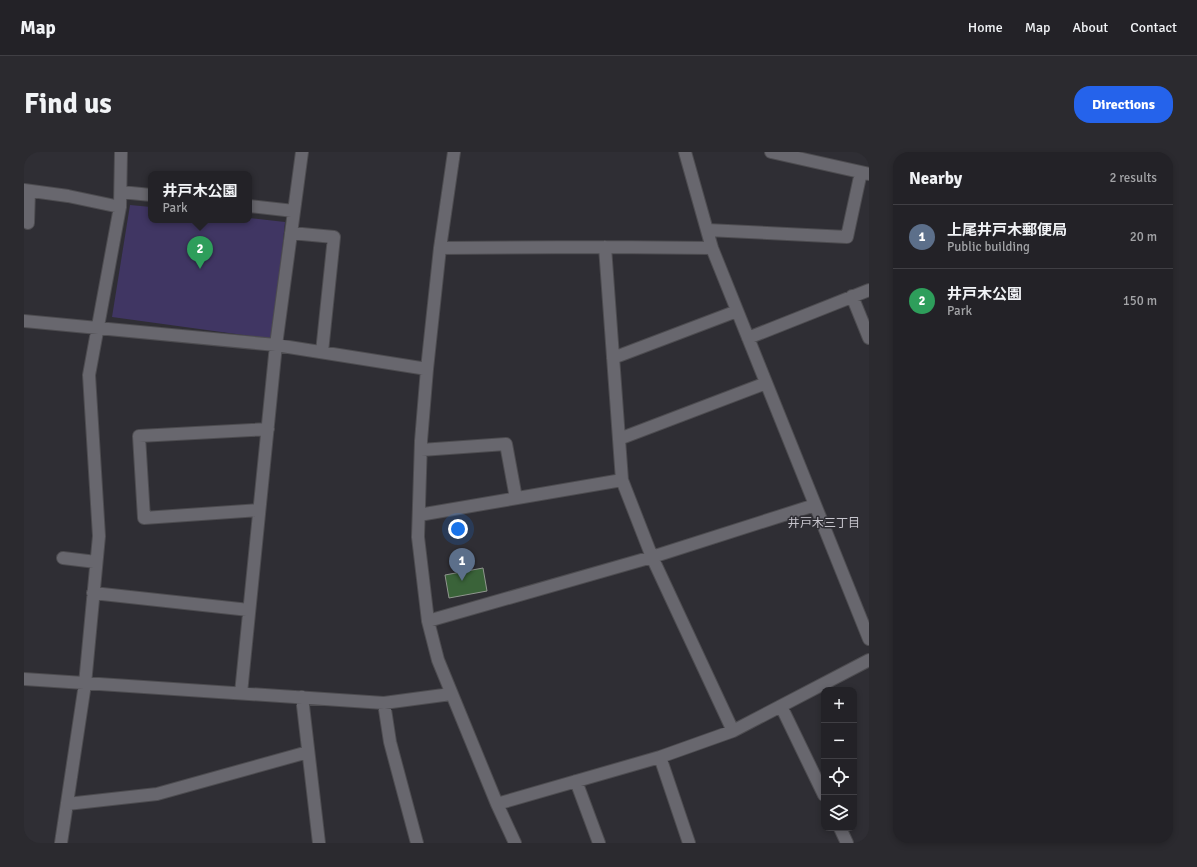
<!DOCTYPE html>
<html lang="en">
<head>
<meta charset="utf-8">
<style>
	:root { --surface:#232227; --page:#2b2a2f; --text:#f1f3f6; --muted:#a3a4a7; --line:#403f44; --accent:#2563eb }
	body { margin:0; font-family:Signika,"Noto Sans JP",sans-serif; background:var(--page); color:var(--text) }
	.controls { position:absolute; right:12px; bottom:12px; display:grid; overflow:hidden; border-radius:8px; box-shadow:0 2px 6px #0003 }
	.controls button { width:36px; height:36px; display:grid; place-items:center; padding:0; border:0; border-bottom:1px solid var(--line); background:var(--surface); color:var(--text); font:20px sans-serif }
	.you { position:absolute; left:434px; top:377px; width:14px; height:14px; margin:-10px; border:3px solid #fff; border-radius:50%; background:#1a73e8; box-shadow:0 0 0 6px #1a73e833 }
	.badge { display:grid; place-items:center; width:26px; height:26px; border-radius:50%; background:var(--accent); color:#fff; font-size:13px; font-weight:700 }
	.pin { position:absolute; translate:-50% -33px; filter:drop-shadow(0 1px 2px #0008) }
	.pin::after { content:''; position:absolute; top:21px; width:14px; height:12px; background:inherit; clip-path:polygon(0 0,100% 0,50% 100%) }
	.popup { position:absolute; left:124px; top:19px; width:104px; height:52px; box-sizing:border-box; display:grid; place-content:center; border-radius:8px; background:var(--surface); filter:drop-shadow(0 1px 3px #0005); font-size:13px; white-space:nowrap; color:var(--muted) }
	.popup b { font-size:15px; color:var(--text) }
	.popup::after { content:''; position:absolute; left:50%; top:100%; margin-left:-8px; border:8px solid transparent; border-top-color:var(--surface) }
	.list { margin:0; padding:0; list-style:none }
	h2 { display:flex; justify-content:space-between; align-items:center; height:52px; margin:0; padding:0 16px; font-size:17px }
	h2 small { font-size:13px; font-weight:400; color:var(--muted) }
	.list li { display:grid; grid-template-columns:26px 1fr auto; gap:12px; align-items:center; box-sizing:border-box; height:64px; padding:0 16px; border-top:1px solid var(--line) }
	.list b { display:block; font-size:15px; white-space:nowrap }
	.list p { margin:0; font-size:13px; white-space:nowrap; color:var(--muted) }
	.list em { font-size:13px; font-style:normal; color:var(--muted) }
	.icon { flex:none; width:22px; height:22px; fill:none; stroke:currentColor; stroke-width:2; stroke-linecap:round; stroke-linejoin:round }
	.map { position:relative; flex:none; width:845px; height:691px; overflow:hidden; border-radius:16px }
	header { display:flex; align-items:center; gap:24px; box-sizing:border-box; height:56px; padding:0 20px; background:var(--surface); border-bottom:1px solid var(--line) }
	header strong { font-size:19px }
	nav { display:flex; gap:22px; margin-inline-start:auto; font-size:14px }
	.intro { display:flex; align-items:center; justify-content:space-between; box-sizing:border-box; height:96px; padding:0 24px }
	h1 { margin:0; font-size:28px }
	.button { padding:10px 18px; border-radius:16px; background:var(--accent); color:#fff; font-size:14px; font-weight:700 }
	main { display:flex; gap:24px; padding:0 24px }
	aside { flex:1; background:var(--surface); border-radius:16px; box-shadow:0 2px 6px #0003 }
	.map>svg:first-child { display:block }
	.green { fill:#403663 }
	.building { fill:#3a6339; stroke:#90968f }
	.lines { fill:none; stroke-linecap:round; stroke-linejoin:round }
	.minor-casing { stroke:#4d4c50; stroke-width:14 }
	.minor { stroke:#68676e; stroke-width:12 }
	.labels { text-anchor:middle; stroke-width:3; stroke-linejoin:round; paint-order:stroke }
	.neighbourhood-label { font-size:12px; fill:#c7c5cd; stroke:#2f2e34 }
</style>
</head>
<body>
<header>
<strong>Map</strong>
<nav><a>Home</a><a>Map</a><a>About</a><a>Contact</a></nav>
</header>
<div class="intro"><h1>Find us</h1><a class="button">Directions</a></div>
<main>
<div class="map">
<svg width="845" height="691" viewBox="0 0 845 691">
	<rect width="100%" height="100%" fill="#2f2e34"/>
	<path class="green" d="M106,53L127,55V68H225V66L261,70L249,187L88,165Z"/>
	<path class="building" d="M459,416L463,439L425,446L421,423Z"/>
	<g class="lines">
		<defs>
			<path id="minor" d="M430,0L416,96L403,217L397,289L394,385L404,469L414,508L473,652L491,691
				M661,0L688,96L845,487
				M747,0L845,22
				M0,38L44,44L96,55
				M97,40L127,43
				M225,54L270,59
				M4,71L5,39
				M683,78L823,85L837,20
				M267,81L310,85L298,200
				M581,95L598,328L628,405L709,579
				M416,96L581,95L688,96
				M828,144L845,186
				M0,169L252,193L403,217
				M724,186L845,138
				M589,206L713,159
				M595,287L742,231
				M397,298L482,292L492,346
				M235,358L120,366L115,284L244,277
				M395,363L598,328
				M39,406L72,410
				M69,441L225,458
				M404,469L628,405L791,353
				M0,527L360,551L427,542
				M217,541L252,193L278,0
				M278,545L295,691
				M360,551L366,590L393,691
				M757,554L800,643
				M636,605L665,691
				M552,629L575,691
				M43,652L133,642L284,600
				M473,652L636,605L709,579L845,508
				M816,676L823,691
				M37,691L61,532L75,384L65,223L96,55L97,0"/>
		</defs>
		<use href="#minor" class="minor-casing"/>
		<use href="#minor" class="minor"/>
	</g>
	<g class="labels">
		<g class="neighbourhood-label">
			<text x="800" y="375">井戸木三丁目</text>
		</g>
	</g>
</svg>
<div class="controls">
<button>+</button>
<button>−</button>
<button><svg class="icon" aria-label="locate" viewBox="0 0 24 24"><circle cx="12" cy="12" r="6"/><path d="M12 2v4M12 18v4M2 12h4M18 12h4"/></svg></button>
<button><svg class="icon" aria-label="layers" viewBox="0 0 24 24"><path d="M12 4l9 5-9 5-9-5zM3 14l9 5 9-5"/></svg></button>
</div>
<div class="you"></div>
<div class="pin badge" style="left:438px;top:429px;background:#5c6f8a">1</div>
<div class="pin badge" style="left:176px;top:117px;background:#2e9e5b">2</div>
<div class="popup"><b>井戸木公園</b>Park</div>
</div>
<aside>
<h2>Nearby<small>2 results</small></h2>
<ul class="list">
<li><span class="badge" style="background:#5c6f8a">1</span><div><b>上尾井戸木郵便局</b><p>Public building</p></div><em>20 m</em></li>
<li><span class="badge" style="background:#2e9e5b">2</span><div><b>井戸木公園</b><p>Park</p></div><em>150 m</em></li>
</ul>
</aside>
</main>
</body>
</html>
